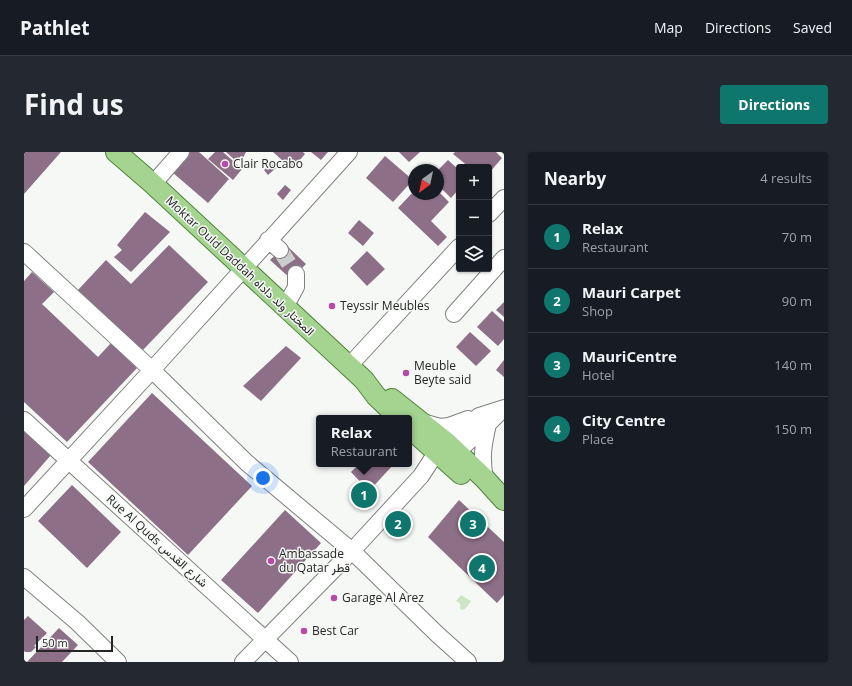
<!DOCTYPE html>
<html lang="en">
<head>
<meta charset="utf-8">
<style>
	:root { --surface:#171b24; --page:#242831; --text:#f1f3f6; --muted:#9ea1a6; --line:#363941; --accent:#0f766e }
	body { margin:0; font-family:"Open Sans",Vazirmatn,sans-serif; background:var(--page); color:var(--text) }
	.controls { position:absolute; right:12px; top:12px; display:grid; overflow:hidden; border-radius:4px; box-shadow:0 1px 3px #0004 }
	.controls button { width:36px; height:36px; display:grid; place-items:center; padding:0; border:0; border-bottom:1px solid var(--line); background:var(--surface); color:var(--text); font:20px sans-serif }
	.compass { position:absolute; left:384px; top:12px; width:36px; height:36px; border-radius:50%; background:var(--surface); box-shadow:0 1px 3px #0004; rotate:213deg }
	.scale { position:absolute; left:12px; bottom:10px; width:77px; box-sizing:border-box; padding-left:4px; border:2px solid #252625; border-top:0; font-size:11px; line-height:14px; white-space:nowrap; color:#252625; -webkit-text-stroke:3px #f6f8f6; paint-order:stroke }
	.you { position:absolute; left:239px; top:326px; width:14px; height:14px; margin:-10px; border:3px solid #fff; border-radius:50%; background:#1a73e8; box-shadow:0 0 0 6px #1a73e833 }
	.badge { display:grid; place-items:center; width:26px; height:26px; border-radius:50%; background:var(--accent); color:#fff; font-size:13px; font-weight:700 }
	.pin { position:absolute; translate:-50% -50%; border:2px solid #fff; box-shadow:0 1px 4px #0006 }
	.popup { position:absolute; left:292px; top:263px; width:96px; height:52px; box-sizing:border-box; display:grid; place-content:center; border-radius:4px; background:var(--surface); filter:drop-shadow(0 1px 3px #0005); font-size:13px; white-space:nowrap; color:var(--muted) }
	.popup b { font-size:15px; color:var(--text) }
	.popup::after { content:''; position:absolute; left:50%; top:100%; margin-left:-8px; border:8px solid transparent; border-top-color:var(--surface) }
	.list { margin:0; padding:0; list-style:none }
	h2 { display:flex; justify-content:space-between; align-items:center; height:52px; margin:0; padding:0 16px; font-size:17px }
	h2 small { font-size:13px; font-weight:400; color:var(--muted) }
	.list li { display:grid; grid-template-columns:26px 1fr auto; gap:12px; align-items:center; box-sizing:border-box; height:64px; padding:0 16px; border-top:1px solid var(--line) }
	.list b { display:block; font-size:15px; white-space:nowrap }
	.list p { margin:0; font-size:13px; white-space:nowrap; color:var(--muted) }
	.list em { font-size:13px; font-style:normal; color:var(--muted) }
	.icon { flex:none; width:22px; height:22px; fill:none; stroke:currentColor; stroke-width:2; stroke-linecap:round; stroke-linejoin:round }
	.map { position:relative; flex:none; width:480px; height:510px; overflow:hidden; border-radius:4px }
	header { display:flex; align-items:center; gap:24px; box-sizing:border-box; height:56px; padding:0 20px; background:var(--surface); border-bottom:1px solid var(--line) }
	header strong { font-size:19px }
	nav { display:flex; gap:22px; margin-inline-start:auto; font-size:14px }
	.intro { display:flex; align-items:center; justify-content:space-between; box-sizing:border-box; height:96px; padding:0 24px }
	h1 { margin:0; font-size:28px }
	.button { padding:10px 18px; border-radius:4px; background:var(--accent); color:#fff; font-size:14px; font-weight:700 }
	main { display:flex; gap:24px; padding:0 24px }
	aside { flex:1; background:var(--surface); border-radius:4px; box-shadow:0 1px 3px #0004 }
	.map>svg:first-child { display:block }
	.water { fill:#cee6c5 }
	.building { fill:#8d6f87 }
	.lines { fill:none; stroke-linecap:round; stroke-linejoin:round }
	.minor-tunnel { stroke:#cccecc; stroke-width:16; stroke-dasharray:16 8; stroke-linecap:butt }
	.minor-casing { stroke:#7f817e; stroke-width:18 }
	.major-casing { stroke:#51853a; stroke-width:22 }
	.minor { stroke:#fff; stroke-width:16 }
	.major { stroke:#a4d490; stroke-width:20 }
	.poi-dot { fill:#b749a8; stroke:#f6f8f6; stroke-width:1.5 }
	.labels { text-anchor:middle; stroke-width:3; stroke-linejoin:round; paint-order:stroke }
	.poi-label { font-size:12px; fill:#252625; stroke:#f6f8f6; text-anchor:start }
	.street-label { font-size:12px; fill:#252625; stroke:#f6f8f6 }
</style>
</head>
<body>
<header>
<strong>Pathlet</strong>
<nav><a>Map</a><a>Directions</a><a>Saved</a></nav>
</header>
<div class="intro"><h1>Find us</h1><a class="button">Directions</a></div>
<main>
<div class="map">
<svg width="480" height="510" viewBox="0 0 480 510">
	<rect width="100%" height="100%" fill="#f6f8f6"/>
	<path class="water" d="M437,443L447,449L442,456L439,458L436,457V452L432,449Z"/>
	<path class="building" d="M0,0H37L0,42Z
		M166,0H175L205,27L184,51L148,20Z
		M191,0H199L218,17L209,28L184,7Z
		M202,0H222L219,6L217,4L212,9Z
		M249,0H279L281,2L268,17Z
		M287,0H304L297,8Z
		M375,0H396L385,10Z
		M431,0H472L478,6L465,21V15H445L429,2Z
		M361,4L389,28L369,50L342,26Z
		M424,8L435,18V37L427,46L414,33V18Z
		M247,11L252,16L244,23L240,18Z
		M261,33L267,38L259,48L253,42Z
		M390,39V42H414V39L425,50L407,69L423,85L414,94L374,56Z
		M121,60L146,80L107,120L90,105L98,98L93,93Z
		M335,68L350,81L339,94L324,81Z
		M145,93L184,130L118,199L54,138L82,108L107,132Z
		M262,93L282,112L267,127L246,108Z
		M343,99L361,117L343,134L326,116Z
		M8,120L30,140L18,152L74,205L87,191L113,216L43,290L0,250V129Z
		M480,150V165L472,158Z
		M468,159L480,170V187L474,194L453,175Z
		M446,180L467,199L452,214L432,195Z
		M262,194L277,206L237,249L219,234Z
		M480,208V225L472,218Z
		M128,241L228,334L164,403L64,310Z
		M0,279L27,303L0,334Z
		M335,312H370L345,339L327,320Z
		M48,333L97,380L63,416L14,369Z
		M435,348L480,390V443L473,451L404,385Z
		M261,358L297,391L234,461L197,428Z
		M4,464L23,481L10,494L12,495L7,500H1L0,499V468Z
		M35,476L54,493L38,510H3Z"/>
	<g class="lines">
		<path class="minor-tunnel" d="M256,98L272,122"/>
		<defs>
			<path id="minor" d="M129,32L157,0
				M465,62L480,46
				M244,88L256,98
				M0,100L128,218L223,311L328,399L413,482L444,510
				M261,155L272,135V122
				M430,162L480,106
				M325,214L435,95
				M0,268L266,510
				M398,270L416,275L425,274L444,267
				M425,307L464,272L478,258
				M461,327C457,305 459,294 464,272
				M0,357L128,218L325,0
				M0,425L53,470L94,510
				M219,510L328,399L397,324L412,301L422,290L455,264L480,256"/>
			<path id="major" d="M92,0L129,32L340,228L352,244L375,266
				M368,247L422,290L461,327L480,348
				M388,278L437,322"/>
		</defs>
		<use href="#minor" class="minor-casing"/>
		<use href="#major" class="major-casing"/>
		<use href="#minor" class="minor"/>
		<use href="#major" class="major"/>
	</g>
	<g class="poi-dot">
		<circle cx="201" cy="12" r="4"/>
		<circle cx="308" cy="154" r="4"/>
		<circle cx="382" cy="221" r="4"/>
		<circle cx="247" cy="409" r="4"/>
		<circle cx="310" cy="446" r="4"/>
		<circle cx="280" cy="479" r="4"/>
	</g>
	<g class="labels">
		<g class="poi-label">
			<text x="209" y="16">Clair Rocabo</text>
			<text x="316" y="158">Teyssir Meubles</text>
			<text x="390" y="218">Meuble<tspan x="390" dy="14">Beyte said</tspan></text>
			<text x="255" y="406">Ambassade<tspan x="255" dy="14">du Qatar قطر</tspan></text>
			<text x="318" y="450">Garage Al Arez</text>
			<text x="288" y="483">Best Car</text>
		</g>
		<g class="street-label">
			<text transform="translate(216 114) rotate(43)" y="4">Moktar Ould Daddah المختار ولد داداه</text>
			<text transform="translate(133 389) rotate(42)" y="4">Rue Al Quds شارع القدس</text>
		</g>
	</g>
</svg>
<div class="controls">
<button>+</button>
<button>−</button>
<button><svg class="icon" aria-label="layers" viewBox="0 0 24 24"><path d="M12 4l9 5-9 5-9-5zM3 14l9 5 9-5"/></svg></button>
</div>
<svg class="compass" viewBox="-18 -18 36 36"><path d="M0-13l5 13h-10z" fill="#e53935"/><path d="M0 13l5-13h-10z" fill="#9ea1a6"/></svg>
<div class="scale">50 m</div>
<div class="you"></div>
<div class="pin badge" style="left:340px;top:343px">1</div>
<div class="popup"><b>Relax</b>Restaurant</div>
<div class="pin badge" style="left:374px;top:372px">2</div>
<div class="pin badge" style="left:449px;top:372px">3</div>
<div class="pin badge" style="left:458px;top:416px">4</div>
</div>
<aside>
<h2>Nearby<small>4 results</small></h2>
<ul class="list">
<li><span class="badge">1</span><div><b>Relax</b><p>Restaurant</p></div><em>70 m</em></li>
<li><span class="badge">2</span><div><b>Mauri Carpet</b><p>Shop</p></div><em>90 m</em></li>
<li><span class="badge">3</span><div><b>MauriCentre</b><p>Hotel</p></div><em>140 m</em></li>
<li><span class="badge">4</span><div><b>City Centre</b><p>Place</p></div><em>150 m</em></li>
</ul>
</aside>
</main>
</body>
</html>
